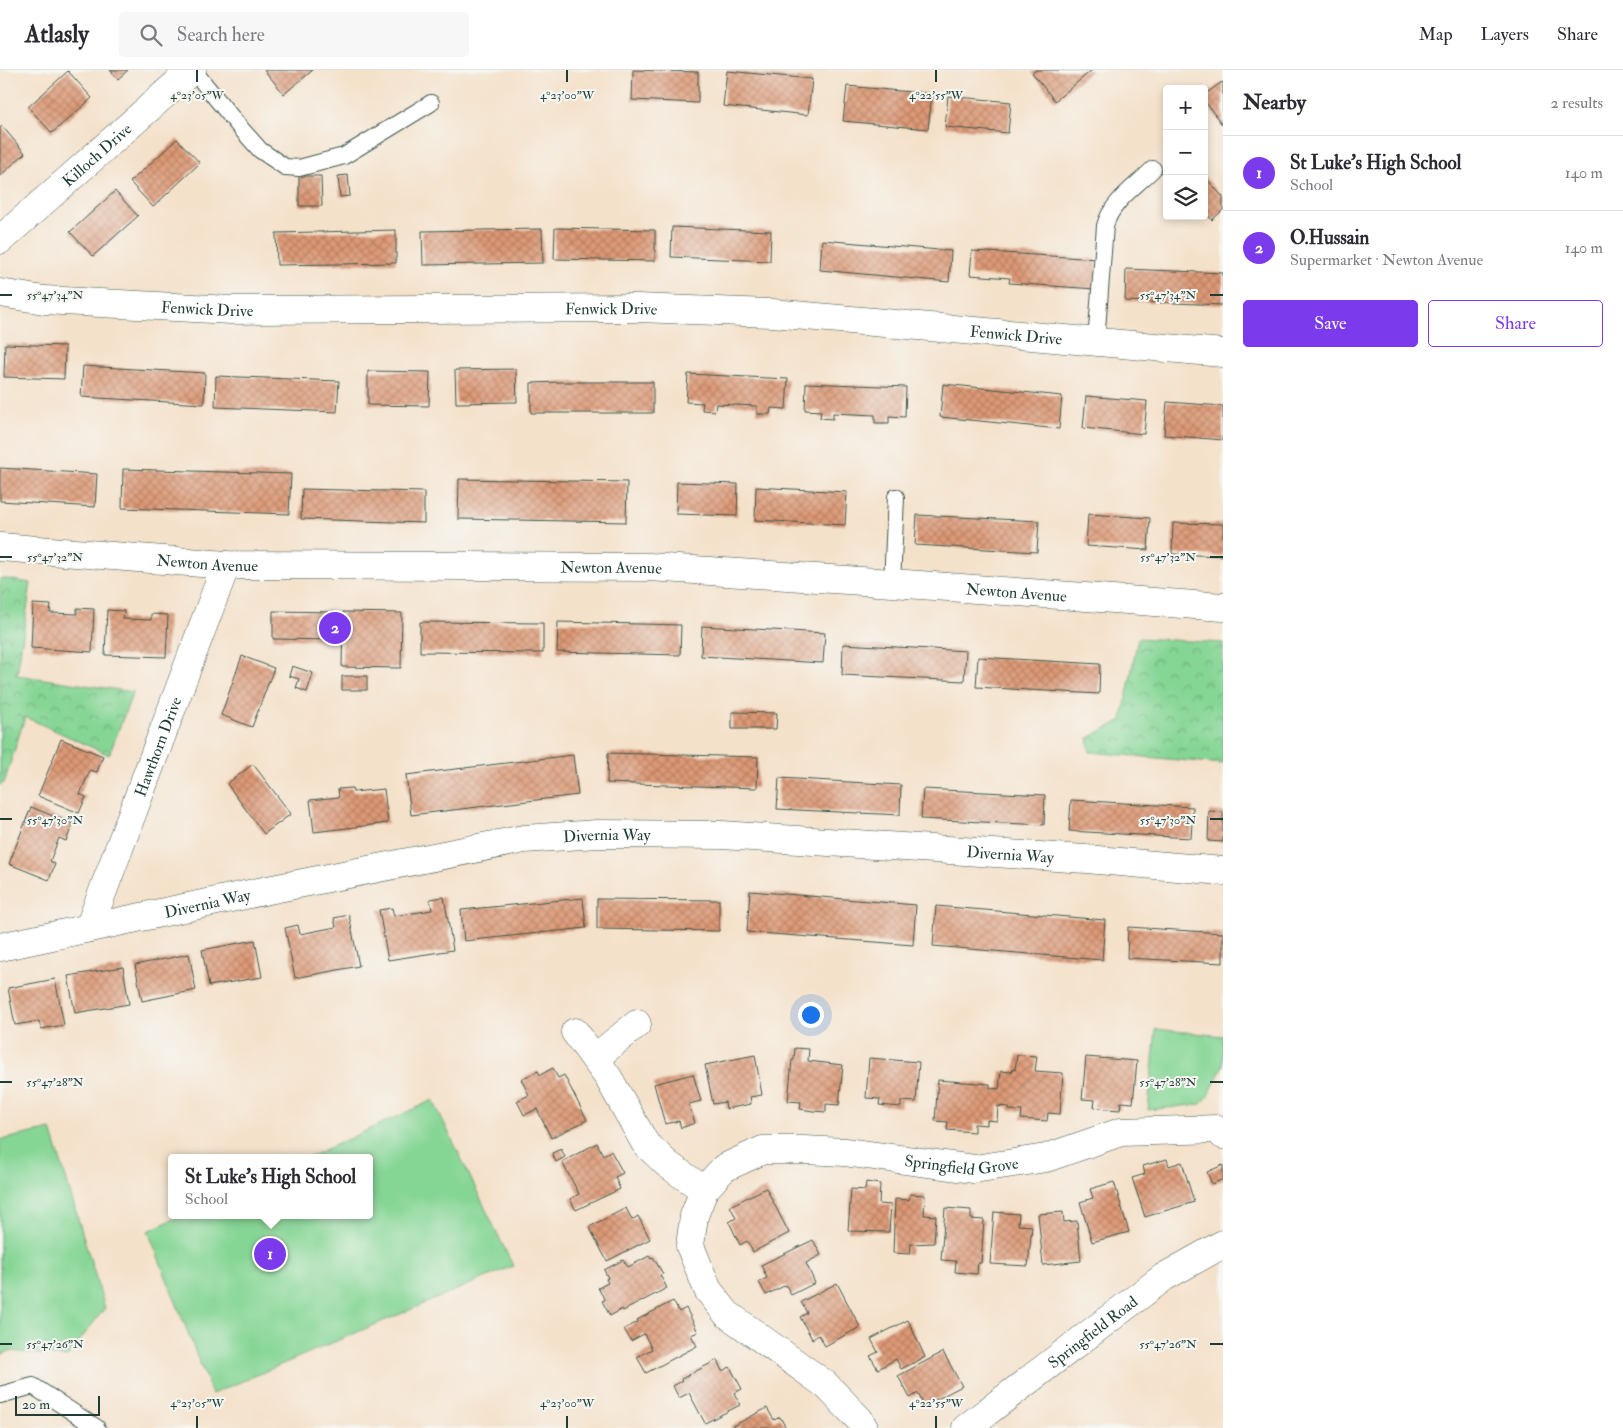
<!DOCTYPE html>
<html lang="en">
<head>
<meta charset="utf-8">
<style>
	:root { --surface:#fff; --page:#f7f7f7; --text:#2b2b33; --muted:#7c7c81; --line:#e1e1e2; --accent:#7c3aed }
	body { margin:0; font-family:"IM FELL Double Pica",serif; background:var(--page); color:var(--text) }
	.controls { position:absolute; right:15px; top:15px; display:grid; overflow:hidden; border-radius:5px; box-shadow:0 2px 8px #0003 }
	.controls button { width:45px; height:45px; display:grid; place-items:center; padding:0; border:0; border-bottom:1px solid var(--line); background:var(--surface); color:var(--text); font:25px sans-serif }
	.scale { position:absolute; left:15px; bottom:12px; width:85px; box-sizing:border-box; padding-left:5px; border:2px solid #1f3d34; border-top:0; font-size:14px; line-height:18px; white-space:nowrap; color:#1f3d34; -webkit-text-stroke:4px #f6f6f2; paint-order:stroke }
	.you { position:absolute; left:810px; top:944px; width:18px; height:18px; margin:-12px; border:4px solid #fff; border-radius:50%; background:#1a73e8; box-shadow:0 0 0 8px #1a73e833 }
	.badge { display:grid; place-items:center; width:32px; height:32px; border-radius:50%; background:var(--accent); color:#fff; font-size:16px; font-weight:700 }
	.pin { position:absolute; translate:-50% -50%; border:2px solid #fff; box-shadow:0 1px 5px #0006 }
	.popup { position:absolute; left:168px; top:1084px; width:205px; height:65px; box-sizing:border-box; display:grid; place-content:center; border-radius:5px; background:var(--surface); filter:drop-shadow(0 1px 4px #0005); font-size:16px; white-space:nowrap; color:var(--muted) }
	.popup b { font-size:19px; color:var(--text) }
	.popup::after { content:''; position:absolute; left:50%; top:100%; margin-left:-10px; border:10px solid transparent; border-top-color:var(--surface) }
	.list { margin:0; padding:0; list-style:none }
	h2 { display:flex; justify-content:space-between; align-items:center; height:65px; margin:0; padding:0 20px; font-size:21px }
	h2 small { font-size:16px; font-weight:400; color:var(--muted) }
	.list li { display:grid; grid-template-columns:32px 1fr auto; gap:15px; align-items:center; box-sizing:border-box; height:75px; padding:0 20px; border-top:1px solid var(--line) }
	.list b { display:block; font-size:19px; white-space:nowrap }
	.list p { margin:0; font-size:16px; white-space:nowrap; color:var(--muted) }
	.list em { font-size:16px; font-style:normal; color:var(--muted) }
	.actions { display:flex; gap:10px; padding:15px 20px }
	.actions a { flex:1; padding:11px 0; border:1px solid var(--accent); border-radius:5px; text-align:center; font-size:18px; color:var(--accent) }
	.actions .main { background:var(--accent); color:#fff }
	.icon { flex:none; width:28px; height:28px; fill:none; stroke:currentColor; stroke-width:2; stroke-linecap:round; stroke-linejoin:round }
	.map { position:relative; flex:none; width:1223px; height:1358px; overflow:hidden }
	header { display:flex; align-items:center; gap:30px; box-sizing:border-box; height:70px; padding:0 25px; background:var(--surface); border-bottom:1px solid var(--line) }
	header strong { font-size:24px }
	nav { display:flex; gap:28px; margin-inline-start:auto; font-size:18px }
	.search { width:350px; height:45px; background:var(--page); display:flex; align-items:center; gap:12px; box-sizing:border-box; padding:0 18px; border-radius:5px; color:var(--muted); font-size:19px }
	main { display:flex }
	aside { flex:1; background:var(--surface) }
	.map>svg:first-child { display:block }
	.grass { fill:#85d594; stroke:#528964 }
	.park { fill:url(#park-crowns); stroke:#528964 }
	.building { fill:url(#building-cross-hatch) }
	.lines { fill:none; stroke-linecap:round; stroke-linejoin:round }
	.service-casing { stroke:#3f564a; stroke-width:18 }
	.minor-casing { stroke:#3f564a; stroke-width:29 }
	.tertiary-casing { stroke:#3f564a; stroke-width:29 }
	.service { stroke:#fff; stroke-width:16 }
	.minor { stroke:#fff; stroke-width:28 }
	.tertiary { stroke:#fff; stroke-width:28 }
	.ticks { fill:none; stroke:#1f3d34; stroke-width:2 }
	.labels { text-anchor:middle; stroke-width:4; stroke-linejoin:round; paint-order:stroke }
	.street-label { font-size:16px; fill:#1f3d34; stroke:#f6f6f2 }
	.ticks-label { font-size:12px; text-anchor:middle; fill:#1f3d34; stroke:#f6f6f2; stroke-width:4; stroke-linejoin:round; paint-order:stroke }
</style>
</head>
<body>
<header>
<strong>Atlasly</strong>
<div class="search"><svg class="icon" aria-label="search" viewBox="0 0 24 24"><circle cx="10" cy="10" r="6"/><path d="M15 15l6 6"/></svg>Search here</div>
<nav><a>Map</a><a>Layers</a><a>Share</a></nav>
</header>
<main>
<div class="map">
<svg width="1223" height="1358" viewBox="0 0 1223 1358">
	<defs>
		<pattern id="park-crowns" width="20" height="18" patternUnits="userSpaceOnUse" patternTransform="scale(1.25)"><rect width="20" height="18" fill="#85d594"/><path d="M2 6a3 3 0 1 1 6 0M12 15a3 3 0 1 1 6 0" fill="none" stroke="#6cae7a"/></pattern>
		<pattern id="building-cross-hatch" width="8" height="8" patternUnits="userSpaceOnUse" patternTransform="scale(1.25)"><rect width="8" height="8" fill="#de9976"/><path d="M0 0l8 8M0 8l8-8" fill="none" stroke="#b37e62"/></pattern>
	</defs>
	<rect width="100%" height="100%" fill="#f6f6f2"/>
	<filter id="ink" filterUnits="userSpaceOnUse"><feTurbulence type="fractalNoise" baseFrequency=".02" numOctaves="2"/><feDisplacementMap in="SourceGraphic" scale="10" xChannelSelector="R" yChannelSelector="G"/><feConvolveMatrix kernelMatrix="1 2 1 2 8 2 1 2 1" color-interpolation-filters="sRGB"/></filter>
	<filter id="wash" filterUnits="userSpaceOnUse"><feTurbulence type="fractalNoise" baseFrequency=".0096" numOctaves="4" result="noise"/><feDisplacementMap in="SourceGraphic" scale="20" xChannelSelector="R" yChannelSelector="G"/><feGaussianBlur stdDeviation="1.12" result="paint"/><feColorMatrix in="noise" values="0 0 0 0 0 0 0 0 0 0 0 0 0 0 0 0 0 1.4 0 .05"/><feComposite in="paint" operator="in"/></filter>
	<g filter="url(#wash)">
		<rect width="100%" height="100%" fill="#f4e1ca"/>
		<path class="grass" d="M1156,959L1223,966V995L1208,1027L1201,1034L1192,1035L1148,1040Z
			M433,1030L513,1196L212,1324L148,1161L182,1145H369V1088H307Z
			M51,1059L105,1238L67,1287L10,1281L0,1285V1070Z"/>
		<path class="park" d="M0,508L31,513L17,605L133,622L109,685L25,647L4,713L0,715Z
			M1138,568L1223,573V694L1090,682L1088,668L1122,650Z"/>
		<g id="blocks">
			<path class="building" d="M110,0H128L118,9Z
				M264,0H313L284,24Z
				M633,0L698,2V33L632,30Z
				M1036,0H1092L1055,31L1032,3Z
				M68,1L92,28L52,63L28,37Z
				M727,1L812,9L808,45L723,36Z
				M1222,12L1223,13V56L1204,30V25Z
				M847,16L932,24L928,59L843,51Z
				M948,26L1011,32L1008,63L945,57Z
				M2,56L25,83L0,106V58Z
				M177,69L200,93L153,137L130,112Z
				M348,105L350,126L340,127L338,106Z
				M299,106H321L322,136H299Z
				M1204,106L1223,127V140L1212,150L1204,141Z
				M115,121L138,146L93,186L70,162Z
				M672,157L771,161L770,191L671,187Z
				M555,158L655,160V191L554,189Z
				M542,159L543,193L423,195L422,161Z
				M396,160V193L277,195L276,163Z
				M822,170L951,181L949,212L820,200Z
				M972,181L1097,189L1095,219L1009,213L1010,208L970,205Z
				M1126,199L1223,203V235L1125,231Z
				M5,274L65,276L64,309L4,307Z
				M83,296L205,303L204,334L81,327Z
				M516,299L517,332L456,333L455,300Z
				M368,301L430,302L429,336L368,335Z
				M688,304L788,309L786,339L771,338L770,344H757V336L716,334L715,341L702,340L703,333L686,332Z
				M216,306L339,311L337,342L215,337Z
				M561,312H653V343H531V313Z
				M806,313L906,317L905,347L889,346V353H875V345L833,343V349L820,348L821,341L805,340Z
				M943,314L1062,326L1059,359L940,347Z
				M1086,326L1147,331L1144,364L1083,358Z
				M1167,332L1223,336V370L1164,365Z
				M0,398L97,404L95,437L0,431Z
				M123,399L291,404L289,444L122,438Z
				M459,409L627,412L626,452L458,449Z
				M677,412L738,414L737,446L676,444Z
				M756,417L847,422L845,455L755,450Z
				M302,419L424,422V453L301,449Z
				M1088,444L1150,448L1148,480L1086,476Z
				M917,445L1039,451L1037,482L915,475Z
				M1173,453L1223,454V486L1172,484Z
				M33,534L51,535L50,543L77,544V538L94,539L92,582L31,578Z
				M107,540L124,541L123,549L151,550V544L168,545L166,587L105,585Z
				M273,541L335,542L334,570L273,569Z
				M343,542L402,543L401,598L342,597Z
				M420,552L543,553V583L420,582Z
				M558,552L681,555L680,585L557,582Z
				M702,556L825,563L823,593L701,586Z
				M843,574L966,581L964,611L842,605Z
				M242,586L274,598L252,657L221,645Z
				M978,587L1100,594L1099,624L976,617Z
				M292,596L313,603L307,622L296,618L299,609L289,606Z
				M342,606H367V620H342Z
				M732,642L777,643L776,659H732Z
				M61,669L103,686L97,702L90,700L80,724L86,727L79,743L38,726Z
				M608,683L758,687L757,718L607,713Z
				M573,685L578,725L411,745L406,705Z
				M253,694L291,744L264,764L227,714Z
				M779,708L901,715L900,745L777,739Z
				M352,718L353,722L384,719L388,753L314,762L310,730L339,727L338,719Z
				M923,719L1045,725L1044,755L921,749Z
				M1071,730L1193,737L1191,768L1069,761Z
				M31,737L73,754L66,771L59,768L50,791L55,794L49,810L9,794Z
				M1209,741L1223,742V772L1208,771Z
				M750,821L916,835L913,875L747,862Z
				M444,827L453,880L388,890L379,840L392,838L394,846L432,840L430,829Z
				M583,828L586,858L464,871L461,840Z
				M597,829L719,830V861L597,859Z
				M936,836L1105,850L1102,890L933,876Z
				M349,845L359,896L295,908L285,858L298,855L300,864L336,857L334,848Z
				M1128,857L1223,863V893L1127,888Z
				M255,870L262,907L209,916L202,880Z
				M189,884L196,920L142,931L135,895Z
				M123,897L129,934L75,943L68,906Z
				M55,909L64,955L41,959L39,951L15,955L8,918Z
				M795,978L809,979L808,991L843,995L839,1035L826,1034V1042L813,1041L800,1039L801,1032L788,1031L792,990H794Z
				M755,985L762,1025L750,1027L751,1034L726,1039L725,1032L713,1034L705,995Z
				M1017,985L1037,986L1035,1001L1063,1003L1060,1044L1048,1043L1047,1051L1021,1049L1022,1041L1009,1040V1037L998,1036L997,1051L987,1050V1055L974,1054V1062L947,1060L948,1052L935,1051L938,1010L990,1014V1018L999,1019L1001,1001L1012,1002L1013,999L1015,1000Z
				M1086,987L1137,991L1133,1033L1121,1032L1120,1040L1107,1039L1094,1037L1095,1030L1082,1029Z
				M869,988L919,992L916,1032L901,1031V1037L879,1035L880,1029L866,1028Z
				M553,998L558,1008L564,1005L587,1050L551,1068L537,1039L524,1045L517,1031L529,1025L521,1009L538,1001L540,1005Z
				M693,1004L701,1031L689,1034L695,1053L681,1058L679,1051L665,1054L654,1014Z
				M597,1073L603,1085L611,1081L623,1103L615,1107L620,1119L576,1140L570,1129L579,1124L562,1092Z
				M561,1079L565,1087L556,1092L552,1083Z
				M1167,1089L1169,1096L1182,1092L1194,1132L1145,1147L1132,1108L1145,1104L1143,1096Z
				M1223,1095V1109L1212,1114L1207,1102Z
				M866,1112L880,1114L879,1134L891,1135L889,1162L848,1161L851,1119L865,1120Z
				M1114,1112L1129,1162L1092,1172L1080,1132L1093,1128L1090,1119Z
				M766,1118L789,1163L753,1182L747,1171L740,1175L729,1152L736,1148L730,1136Z
				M910,1124L925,1125L924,1145L936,1146L934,1173L911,1174L910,1184L893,1183L895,1129L909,1130Z
				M626,1138L632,1150L638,1146L650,1169L607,1191L589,1157Z
				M945,1138L971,1140V1149L984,1150L981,1193H978L977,1204L955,1202L956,1191L941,1190Z
				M994,1142L1019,1144L1018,1155L1032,1156L1028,1196L990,1194Z
				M1063,1142L1064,1152L1077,1151L1081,1191L1043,1195L1038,1144Z
				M813,1170L821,1185L806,1193L815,1213L791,1225L786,1215L766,1225L759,1212L767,1208L761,1195Z
				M649,1186L651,1189L653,1187L663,1204L660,1205L667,1218L623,1241L622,1239L610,1246L602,1231L605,1230L598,1218L608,1213L606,1209L608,1208L604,1200L623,1190L628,1197Z
				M837,1213L860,1257L825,1276L819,1265L812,1269L800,1247L807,1243L801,1232Z
				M673,1231L679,1242L686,1238L698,1262L691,1265L697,1276L646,1303L637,1287L652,1279L644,1264L631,1271L624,1259L638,1252L637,1250Z
				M908,1250L925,1287L901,1299L896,1289L878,1299L870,1286L878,1282L871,1269Z
				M943,1282L962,1316L924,1336L918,1323L910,1328L898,1306Z
				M717,1290L722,1301L730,1297L742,1319L734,1323L740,1335L705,1353L689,1323L679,1328L673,1316L682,1311L681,1309Z
				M767,1338L774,1350L780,1347L786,1358H729Z"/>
		</g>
	</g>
	<g filter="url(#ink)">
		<use href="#blocks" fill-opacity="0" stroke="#3f564a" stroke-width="1"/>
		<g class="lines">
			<defs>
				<path id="service" d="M193,0L237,54L260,80L285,97L299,98L344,86L431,33
					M1096,272L1105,156C1111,132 1136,116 1153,99
					M892,513L896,427
					M0,1325L33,1316L97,1358"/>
				<g id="minor">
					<path id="s1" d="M0,170L192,0"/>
					<path id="s2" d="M0,223L44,230L231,240L637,238L772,243L1223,283"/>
					<path id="s3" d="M0,477L226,495L649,497L892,513L1223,537"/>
					<path id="s4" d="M89,858L226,495"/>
					<path id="s5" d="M0,877L273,819L524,769L597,764L722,765L1086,789L1223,801"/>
					<path d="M575,962L608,1007L645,1073L667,1094L704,1120"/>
					<path d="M595,988L637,954"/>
					<path id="s6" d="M864,1358L859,1349L826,1315L727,1244L708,1220L690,1176L694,1146L704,1120L724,1098L763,1080H804L845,1082L974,1099L1046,1088L1121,1062L1218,1059L1223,1065"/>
				</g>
				<g id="tertiary">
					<path id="s7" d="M966,1358L1164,1207L1223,1174"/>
				</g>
			</defs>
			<use href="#service" class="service-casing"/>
			<use href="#minor" class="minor-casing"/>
			<use href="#tertiary" class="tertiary-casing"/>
			<use href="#service" class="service"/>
			<use href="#minor" class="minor"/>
			<use href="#tertiary" class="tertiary"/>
		</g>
	</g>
	<path class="ticks" d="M197,0V12M567,0V12M936,0V12M0,225H12M1210,225H1223M0,487H12M1210,487H1223M0,749H12M1210,749H1223M0,1012H12M1210,1012H1223M0,1274H12M1210,1274H1223M197,1346V1358M567,1346V1358M936,1346V1358"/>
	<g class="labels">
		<g class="street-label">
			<text dy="6" stroke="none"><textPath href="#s1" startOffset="129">Killoch Drive</textPath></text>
			<text dy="6" stroke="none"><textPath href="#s2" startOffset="208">Fenwick Drive</textPath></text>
			<text dy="6" stroke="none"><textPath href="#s2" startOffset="612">Fenwick Drive</textPath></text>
			<text dy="6" stroke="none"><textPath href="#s2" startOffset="1018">Fenwick Drive</textPath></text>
			<text dy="6" stroke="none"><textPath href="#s3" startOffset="208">Newton Avenue</textPath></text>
			<text dy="6" stroke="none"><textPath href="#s3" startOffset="612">Newton Avenue</textPath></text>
			<text dy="6" stroke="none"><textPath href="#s3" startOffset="1018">Newton Avenue</textPath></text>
			<text dy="6" stroke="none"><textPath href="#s4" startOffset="194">Hawthorn Drive</textPath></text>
			<text dy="6" stroke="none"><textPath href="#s5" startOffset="618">Divernia Way</textPath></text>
			<text dy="6" stroke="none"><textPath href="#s5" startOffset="1022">Divernia Way</textPath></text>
			<text dy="6" stroke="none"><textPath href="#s5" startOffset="212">Divernia Way</textPath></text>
			<text dy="6" stroke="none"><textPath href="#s6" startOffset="588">Springfield Grove</textPath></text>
			<text dy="6" stroke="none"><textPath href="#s7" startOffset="159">Springfield Road</textPath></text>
		</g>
	</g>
	<g class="ticks-label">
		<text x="197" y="29">4°23'05"W</text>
		<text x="567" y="29">4°23'00"W</text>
		<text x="936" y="29">4°22'55"W</text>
		<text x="55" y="229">55°47'34"N</text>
		<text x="1168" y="229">55°47'34"N</text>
		<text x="55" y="491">55°47'32"N</text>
		<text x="1168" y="491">55°47'32"N</text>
		<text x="55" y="754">55°47'30"N</text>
		<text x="1168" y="754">55°47'30"N</text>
		<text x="55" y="1016">55°47'28"N</text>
		<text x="1168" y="1016">55°47'28"N</text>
		<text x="55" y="1278">55°47'26"N</text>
		<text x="1168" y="1278">55°47'26"N</text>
		<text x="197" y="1337">4°23'05"W</text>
		<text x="567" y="1337">4°23'00"W</text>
		<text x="936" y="1337">4°22'55"W</text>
	</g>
</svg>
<div class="controls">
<button>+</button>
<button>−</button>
<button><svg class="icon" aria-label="layers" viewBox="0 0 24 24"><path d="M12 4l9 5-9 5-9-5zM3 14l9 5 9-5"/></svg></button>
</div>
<div class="scale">20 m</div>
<div class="you"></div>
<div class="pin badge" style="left:270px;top:1184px">1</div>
<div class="popup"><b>St Luke's High School</b>School</div>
<div class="pin badge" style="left:335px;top:558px">2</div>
</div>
<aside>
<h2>Nearby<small>2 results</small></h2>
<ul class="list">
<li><span class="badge">1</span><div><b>St Luke's High School</b><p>School</p></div><em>140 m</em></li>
<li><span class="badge">2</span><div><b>O.Hussain</b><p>Supermarket · Newton Avenue</p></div><em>140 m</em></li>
</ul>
<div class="actions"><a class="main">Save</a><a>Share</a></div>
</aside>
</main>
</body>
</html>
